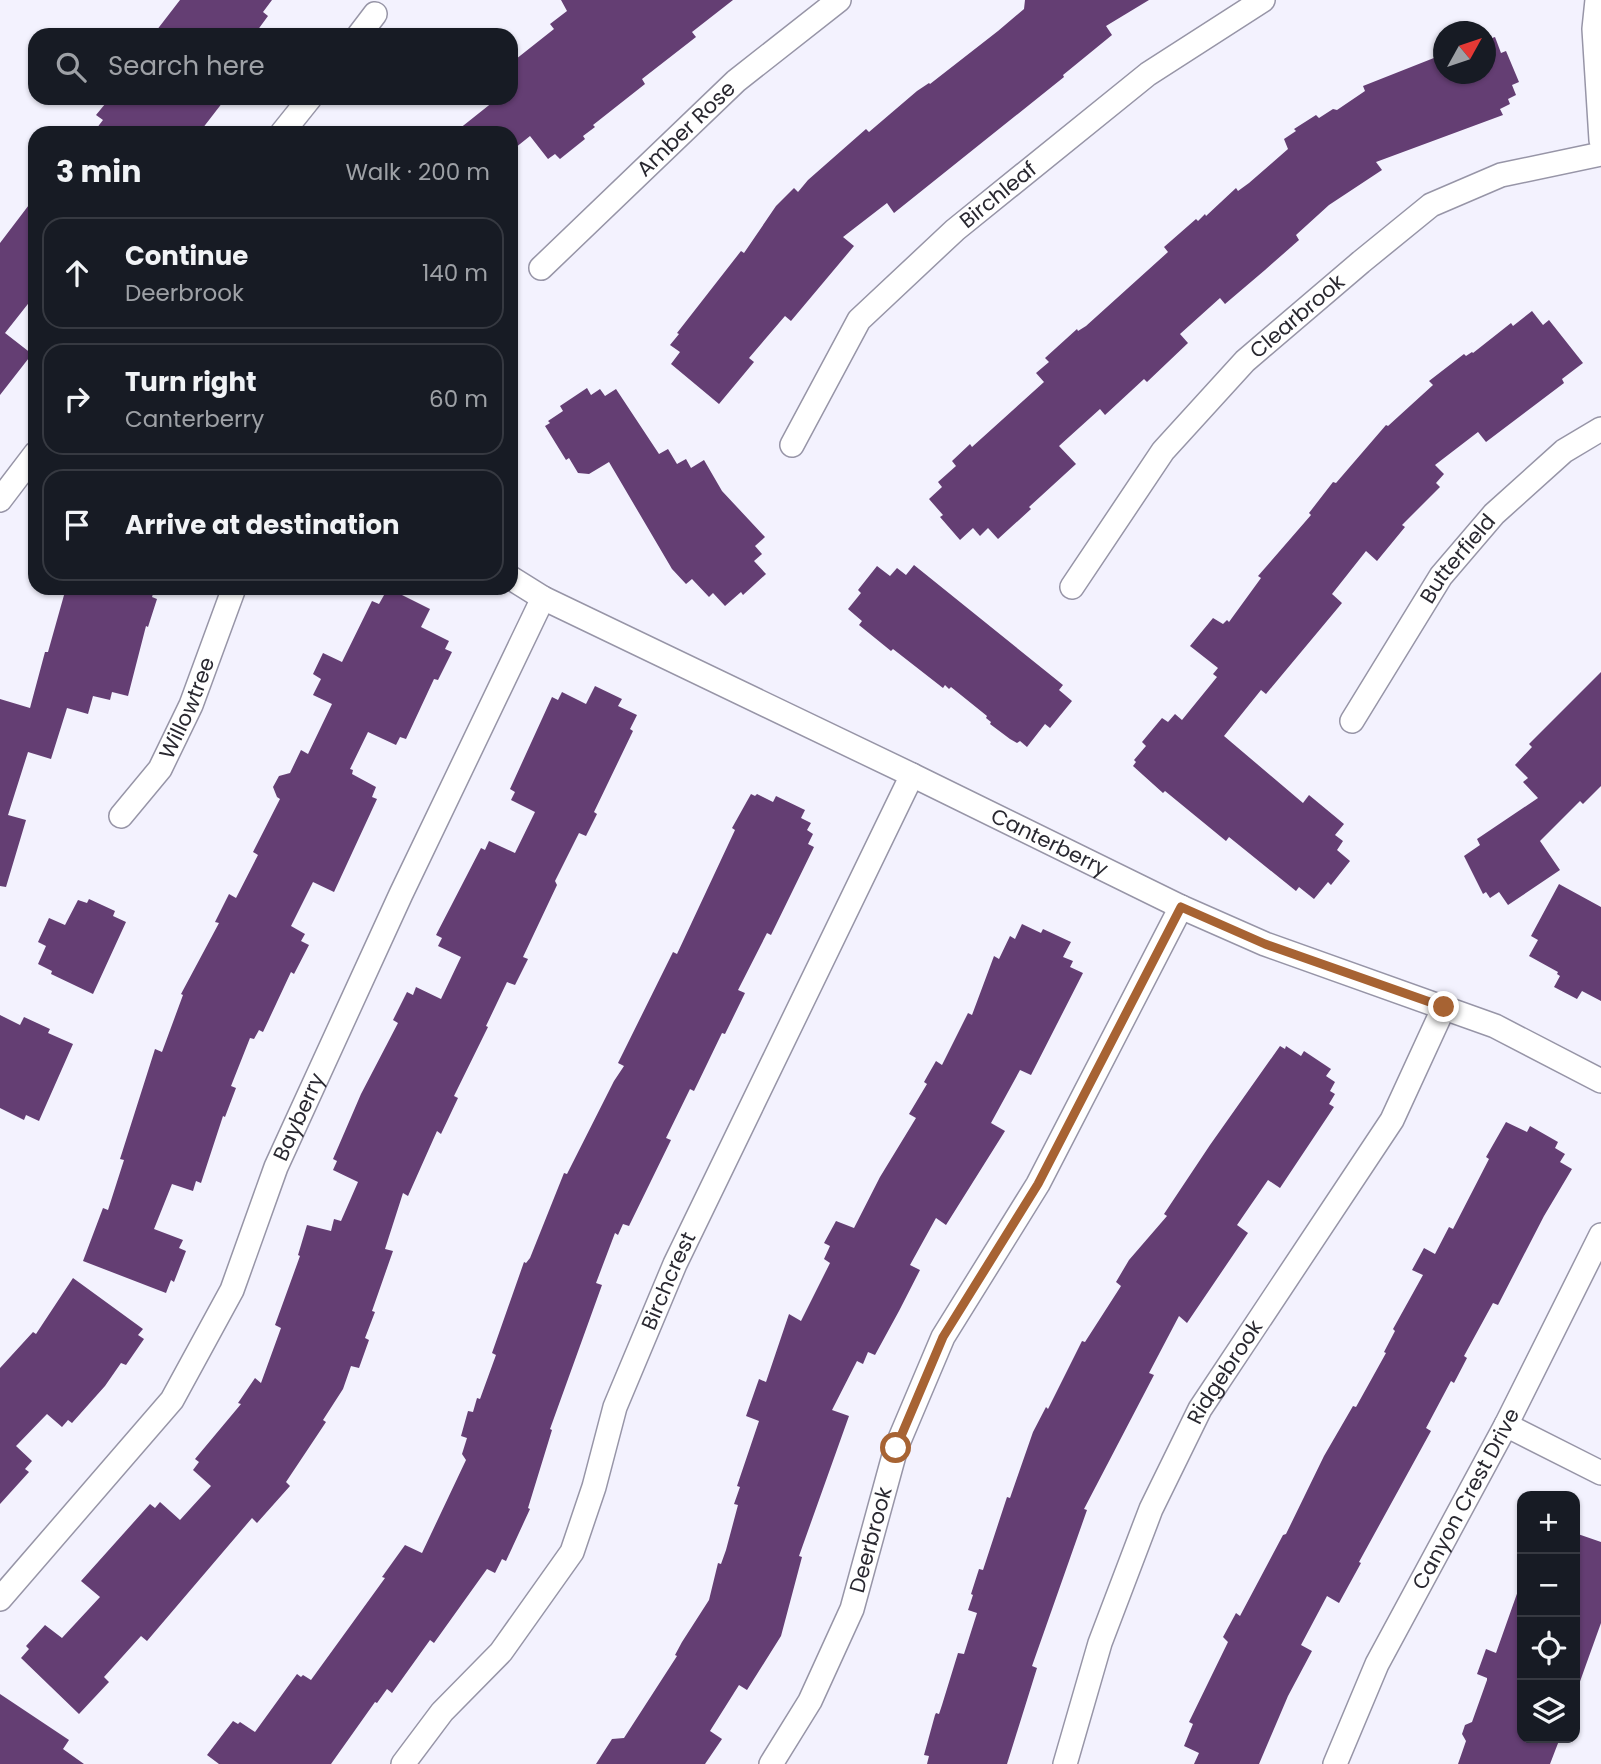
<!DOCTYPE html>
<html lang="en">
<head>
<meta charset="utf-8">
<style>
	:root { --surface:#171b24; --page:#242831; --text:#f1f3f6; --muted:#9ea1a6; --line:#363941 }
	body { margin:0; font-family:Poppins,sans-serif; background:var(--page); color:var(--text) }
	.controls { position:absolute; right:21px; bottom:21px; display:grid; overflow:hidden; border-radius:14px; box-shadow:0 2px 5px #0004 }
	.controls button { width:63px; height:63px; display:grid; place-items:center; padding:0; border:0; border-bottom:2px solid var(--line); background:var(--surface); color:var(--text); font:35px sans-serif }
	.compass { position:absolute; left:1433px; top:21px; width:63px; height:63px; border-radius:50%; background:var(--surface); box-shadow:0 2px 5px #0004; rotate:50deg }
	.stop { position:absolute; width:21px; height:21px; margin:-16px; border:5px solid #a76333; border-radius:50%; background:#fff }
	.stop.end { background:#a76333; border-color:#fff; box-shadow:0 2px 7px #0008 }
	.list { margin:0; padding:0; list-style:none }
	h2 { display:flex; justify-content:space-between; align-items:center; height:91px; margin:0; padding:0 28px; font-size:30px }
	h2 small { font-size:23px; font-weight:400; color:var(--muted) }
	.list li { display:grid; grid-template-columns:46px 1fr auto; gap:21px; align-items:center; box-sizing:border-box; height:112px; margin:0 14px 14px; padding:0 14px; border:2px solid var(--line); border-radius:21px }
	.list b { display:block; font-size:26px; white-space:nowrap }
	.list p { margin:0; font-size:23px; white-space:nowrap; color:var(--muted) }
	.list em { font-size:23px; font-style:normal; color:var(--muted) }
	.icon { flex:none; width:38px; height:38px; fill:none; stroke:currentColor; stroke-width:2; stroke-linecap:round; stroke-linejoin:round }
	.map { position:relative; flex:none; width:1601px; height:1764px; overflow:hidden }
	.search { position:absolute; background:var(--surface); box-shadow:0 2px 5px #0004; left:28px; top:28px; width:490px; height:77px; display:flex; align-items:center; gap:18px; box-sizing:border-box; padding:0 24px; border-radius:21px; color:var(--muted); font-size:26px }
	.panel { position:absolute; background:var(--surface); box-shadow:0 2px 5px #0004; left:28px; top:126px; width:490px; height:469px; border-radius:21px }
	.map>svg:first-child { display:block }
	.building { fill:#643e73 }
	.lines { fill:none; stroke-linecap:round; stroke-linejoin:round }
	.street-casing { stroke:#9795a7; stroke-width:26 }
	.street { stroke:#fff; stroke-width:23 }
	.route { stroke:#a76333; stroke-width:9 }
	.labels { text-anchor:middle; stroke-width:7; stroke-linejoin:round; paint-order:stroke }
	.street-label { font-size:21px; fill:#292830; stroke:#f3f2fe }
</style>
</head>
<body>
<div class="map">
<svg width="1601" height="1764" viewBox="0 0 1601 1764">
	<rect width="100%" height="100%" fill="#f3f2fe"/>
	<path class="building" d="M180,0H272L263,12L268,16L254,35H153Z
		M561,0H733L692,32L696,37L642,79L645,84L593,125L595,127L583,136L585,139L560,159L555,154L548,159L530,136L515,148L511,143V133H454L498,98H511V63L554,29L550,24L567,11Z
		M1025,0H1149L1106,26L1112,35L1063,75L1064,77L894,213L887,203L843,237L854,246L791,321L785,316L749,358L754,362L719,404L671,364L680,352L670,345L679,334L677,333L741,251L744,253L776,206L794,188L798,192L808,180L866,129L869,132L917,91L929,83L930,84L998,31L1024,9Z
		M1491,35L1492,38L1495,37L1501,53L1506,51L1519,82L1512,85L1516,95L1508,99L1510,104L1500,109L1503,115L1376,162L1382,170L1329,205L1296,235L1299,240L1265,270L1225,304L1220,298L1180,334L1188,343L1147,382L1144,379L1105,415L1100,409L1059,446L1076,464L1029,507L1031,509L998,539L988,528L980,536L973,528L960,540L940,517L943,515L929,499L942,487L938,482L956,466L952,461L970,444L972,447L1044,382L1036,373L1049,362L1045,358L1077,329L1078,331L1086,326L1168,252L1164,247L1196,219L1198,221L1205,214L1206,216L1236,188L1238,191L1249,183L1288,149L1284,139L1296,131L1294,129L1316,115L1319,118L1333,109L1337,110L1365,91L1363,86L1444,54V74H1486V37Z
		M110,98H226L199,133H93L103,120L96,115Z
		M35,197V295L5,333L32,354L0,395V243Z
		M1532,311L1543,325L1549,320L1583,363L1562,379L1564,383L1486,442L1478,432L1435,465L1444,474L1436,483L1440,487L1402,525L1405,527L1377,561L1366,551L1332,594L1342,603L1266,694L1261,690L1224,736L1303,803L1309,795L1344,824L1335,835L1343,841L1337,850L1350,861L1331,885L1328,882L1314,899L1299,887L1296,891L1229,837L1226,841L1165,791L1163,793L1133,766L1136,762L1134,760L1146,746L1142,742L1162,718L1168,722L1175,714L1182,720L1217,677L1213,674L1218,668L1190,646L1213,618L1223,624L1227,620L1229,622L1261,578L1258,576L1311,515L1309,513L1333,482L1336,483L1386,425L1388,426L1433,385L1429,381L1464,354L1466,356L1472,352L1473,353L1511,323L1513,326Z
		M587,388L591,395L600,389L605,396L616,389L659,454L668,449L677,464L686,459L691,468L704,460L722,491L765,537L755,546L762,554L754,561L766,574L743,595L741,592L725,606L713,593L709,597L692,579L686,584L672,569L609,462L589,474L578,473L569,458L566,460L545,426L550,423L548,421L563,411L560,406Z
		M914,565L1063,685L1059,690L1072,701L1050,728L1045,724L1027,747L1020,741L1017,743L1010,739L990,724L991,722L986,718L987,716L951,687L949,689L945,685L943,688L893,649L891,651L859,625L862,621L848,609L861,593L858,590L877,566L890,576L897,568L906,575Z
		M66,588H155L152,597L157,599L148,627L146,626L128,696L112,692L110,700L93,696L88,714L67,708L51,759L28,752L8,815L26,820L6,887L0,886V699L30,708L45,652H48Z
		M388,588L430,609L421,627L449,641L445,649L452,652L438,680L434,679L406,739L400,737L396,745L368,732L350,769L353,770L352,774L376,787L372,797L377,799L334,892L313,882L291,926L305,934L301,941L309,945L294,974L291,972L263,1032L259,1030L254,1039L250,1038L231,1086L236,1088L225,1117L223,1116L201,1183L196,1181L193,1191L172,1184L154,1229L183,1240L179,1248L186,1251L174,1282L171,1280L166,1293L83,1261L103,1208L108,1210L124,1160L120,1159L155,1049L162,1052L183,995L181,994L219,923L215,922L229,894L236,898L258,855L253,852L280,799L277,797L273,787L279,776L290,773L301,750L308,754L332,704L313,695L321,679L313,674L323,653L342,662L372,601L379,604Z
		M1601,672V786L1583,804L1580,801L1540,841L1560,870L1508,905L1499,892L1490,898L1486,892L1483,894L1464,856L1480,845L1477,839L1538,798L1523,782L1528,778L1515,765L1532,747L1529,744Z
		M595,686L622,699L618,706L637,715L630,729L633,731L594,812L597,814L586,836L579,833L555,881L557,885L523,957L528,959L515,985L507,982L486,1026L488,1027L486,1031L454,1096L458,1098L441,1134L437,1131L408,1196L403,1193L385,1249L393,1251L372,1311L375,1312L365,1338L369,1340L359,1368L351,1366L343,1389L323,1420L326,1422L286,1482L290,1486L257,1523L252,1518L147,1641L141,1636L104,1677L109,1682L79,1714L21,1658L29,1649L26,1646L45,1625L62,1638L100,1597L81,1581L150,1504L155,1508L160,1502L180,1520L211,1486L193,1470L199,1462L195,1459L241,1404L238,1403L255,1378L261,1383L281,1328L275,1325L300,1256L298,1255L307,1225L331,1231L334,1219L341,1221L358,1182L333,1170L337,1161L333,1159L361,1094L398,1023L393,1020L407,992L413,995L416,987L441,999L461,957L438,946L442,938L436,935L481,848L485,850L489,841L515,853L535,812L511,800L515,792L510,789L552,697L558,700L562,692L586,704Z
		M751,794L755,796L757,794L773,802L776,796L805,810L801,818L811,823L807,830L813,834L808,844L814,847L771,935L767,933L738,990L745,993L725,1034L722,1033L694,1091L690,1089L666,1138L671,1140L629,1226L623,1224L618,1235L615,1233L596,1283L602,1285L550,1429L552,1430L528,1508L530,1509L506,1561L502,1559L495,1573L487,1569L434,1643L430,1640L392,1693L387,1689L377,1703L375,1702L331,1764H219L207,1755L233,1721L238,1724L240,1722L255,1732L297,1674L301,1677L303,1675L311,1680L385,1578L382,1577L405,1545L422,1553L466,1460L462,1454L467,1438L461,1436L468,1411L473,1412L477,1398L480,1399L496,1355L492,1353L524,1262L526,1263L530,1258L564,1173L567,1174L614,1081L624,1066L618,1063L673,952L677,954L735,830L732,828Z
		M1559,884L1601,907V1001L1582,991L1577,999L1554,987L1560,976L1557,974L1558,972L1529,956L1538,940L1531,936Z
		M89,899L115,911L113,916L126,922L93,994L51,974L52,971L38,964L46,946L38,942L49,918L65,925L78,900L87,903Z
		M1022,924L1041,933L1043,929L1071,942L1063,957L1073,961L1070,967L1083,973L1031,1075L1020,1070L991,1123L1005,1131L946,1225L936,1218L910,1265L920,1270L899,1311L875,1355L868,1352L863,1364L857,1361L832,1410L849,1416L799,1556L802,1557L781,1636L747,1690L739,1685L710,1731L722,1739L705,1764H596L612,1739L624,1738L677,1656L675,1655L682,1642L709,1600L718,1563L721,1564L726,1550L738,1505L734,1504L740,1487L737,1486L759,1421L746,1416L759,1379L766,1382L789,1314L801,1321L830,1263L824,1259L830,1246L824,1243L836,1221L854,1228L880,1177L916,1118L909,1114L927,1084L924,1082L936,1061L942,1065L968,1013L972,1015L994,956L999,959L1010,936L1015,939Z
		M0,1015L20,1025L24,1017L50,1029L48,1033L73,1044L39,1121L26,1115L24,1120L0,1108Z
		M1280,1046L1285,1049L1286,1046L1301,1056L1304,1051L1331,1069L1326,1076L1335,1082L1330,1091L1335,1094L1329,1104L1334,1107L1280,1188L1268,1180L1237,1225L1248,1233L1187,1323L1179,1316L1149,1373L1154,1375L1084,1509L1087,1510L1032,1666L1037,1668L1007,1764H927L929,1756L924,1755L935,1715L936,1713L939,1714L942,1705L958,1653L964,1654L977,1613L968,1610L973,1595L971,1594L979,1569L983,1570L1007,1497L1010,1498L1033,1432L1046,1407L1048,1409L1082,1341L1085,1342L1121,1286L1116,1282L1129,1260L1167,1216L1164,1214L1210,1145Z
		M1506,1122L1527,1132L1530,1126L1558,1142L1555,1148L1565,1154L1560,1162L1572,1169L1544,1216L1498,1305L1493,1303L1464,1356L1467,1358L1454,1383L1451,1381L1426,1428L1431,1431L1359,1562L1361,1563L1339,1603L1327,1596L1301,1645L1312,1651L1288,1696L1259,1764H1194L1199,1753L1184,1746L1193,1724L1189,1722L1228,1642L1223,1637L1236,1613L1240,1616L1283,1535L1286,1534L1324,1456L1353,1406L1356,1407L1386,1353L1384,1352L1395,1331L1393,1329L1423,1275L1412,1270L1424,1248L1435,1254L1449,1227L1453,1229L1489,1159L1486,1157Z
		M73,1278L143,1329L138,1335L144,1339L126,1365L121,1363L105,1386L72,1423L68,1420L62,1427L47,1414L16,1446L32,1461L25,1469L29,1472L0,1504V1368L33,1332L36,1334Z
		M1575,1533L1601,1542V1623L1578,1687L1575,1686Z
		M1519,1588L1522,1589V1738H1560L1550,1764H1458L1466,1741L1462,1734L1465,1725L1472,1722L1487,1680V1678L1477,1674L1486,1649L1496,1653Z
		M0,1694L69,1740L63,1749L84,1764H0Z"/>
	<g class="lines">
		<defs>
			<g id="street">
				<path d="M1597,0L1594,29L1601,140"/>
				<path d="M359,35L375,14"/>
				<path d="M282,133L310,98"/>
				<path id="s1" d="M541,268L736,81L839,0"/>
				<path id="s2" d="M792,445L859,320L955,230L1148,74L1263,0"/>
				<path d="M0,500L35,454"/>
				<path id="s3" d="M511,578L543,598L912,775L1181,907L1265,944L1495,1026L1601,1081"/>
				<path id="s4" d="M1072,587L1163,451L1245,361L1361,262L1431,205L1501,175L1601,154"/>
				<path id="s5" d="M1352,721L1441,576L1494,514L1564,451L1601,429"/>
				<path id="s6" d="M121,816L160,769L191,705L234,588"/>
				<path d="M1506,1425L1601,1473"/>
				<path id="s7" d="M0,1599L172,1400L232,1290L276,1167L401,894L543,598"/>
				<path id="s8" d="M403,1764L442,1712L501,1652L572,1552L594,1487L615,1407L675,1264L912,775"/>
				<path id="s9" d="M771,1764L810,1701L852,1609L896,1448L943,1337L1038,1184L1181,907"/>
				<path id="s10" d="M1065,1764L1100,1643L1151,1509L1200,1409L1392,1120L1444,1007"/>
				<path id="s11" d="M1335,1764L1377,1664L1506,1425L1601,1235"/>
			</g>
		</defs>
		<use href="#street" class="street-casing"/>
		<use href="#street" class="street"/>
	</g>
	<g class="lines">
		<path class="route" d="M896,1448L943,1337L1038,1184L1181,907L1265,944L1444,1007"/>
	</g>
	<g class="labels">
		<g class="street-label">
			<text dy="7" stroke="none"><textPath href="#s1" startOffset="201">Amber Rose</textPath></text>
			<text dy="7" stroke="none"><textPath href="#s2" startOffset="329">Birchleaf</textPath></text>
			<text dy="7" stroke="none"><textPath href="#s4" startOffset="354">Clearbrook</textPath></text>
			<text dy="7" stroke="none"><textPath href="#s5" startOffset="194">Butterfield</textPath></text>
			<text dy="7" stroke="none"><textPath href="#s6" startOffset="128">Willowtree</textPath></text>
			<text dy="7" stroke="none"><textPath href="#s3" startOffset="600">Canterberry</textPath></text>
			<text dy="7" stroke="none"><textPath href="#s7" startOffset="574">Bayberry</textPath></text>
			<text dy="7" stroke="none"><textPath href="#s8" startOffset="560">Birchcrest</textPath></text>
			<text dy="7" stroke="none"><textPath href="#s10" startOffset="425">Ridgebrook</textPath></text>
			<text dy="7" stroke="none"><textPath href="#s11" startOffset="296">Canyon Crest Drive</textPath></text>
			<text dy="7" stroke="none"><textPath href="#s9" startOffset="247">Deerbrook</textPath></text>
		</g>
	</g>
</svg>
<div class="controls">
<button>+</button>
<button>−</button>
<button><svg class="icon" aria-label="locate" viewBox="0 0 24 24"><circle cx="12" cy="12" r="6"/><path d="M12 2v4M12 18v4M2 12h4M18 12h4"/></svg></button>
<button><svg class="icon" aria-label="layers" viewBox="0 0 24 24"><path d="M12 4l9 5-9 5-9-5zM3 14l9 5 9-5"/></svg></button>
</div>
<svg class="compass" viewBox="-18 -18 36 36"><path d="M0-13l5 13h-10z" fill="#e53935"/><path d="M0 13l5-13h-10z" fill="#9ea1a6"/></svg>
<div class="stop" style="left:896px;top:1448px"></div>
<div class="stop end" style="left:1444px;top:1007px"></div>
<div class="search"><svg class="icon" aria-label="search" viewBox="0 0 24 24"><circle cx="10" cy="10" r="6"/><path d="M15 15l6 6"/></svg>Search here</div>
<section class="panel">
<h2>3 min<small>Walk · 200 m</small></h2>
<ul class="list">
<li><svg class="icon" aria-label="ahead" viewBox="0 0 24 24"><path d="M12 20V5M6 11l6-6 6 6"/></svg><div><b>Continue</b><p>Deerbrook</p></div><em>140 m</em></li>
<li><svg class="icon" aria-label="right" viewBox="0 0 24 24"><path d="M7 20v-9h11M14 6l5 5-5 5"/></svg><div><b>Turn right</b><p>Canterberry</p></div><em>60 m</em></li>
<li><svg class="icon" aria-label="arrive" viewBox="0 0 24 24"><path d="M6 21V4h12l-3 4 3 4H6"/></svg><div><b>Arrive at destination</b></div></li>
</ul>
</section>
</div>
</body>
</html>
